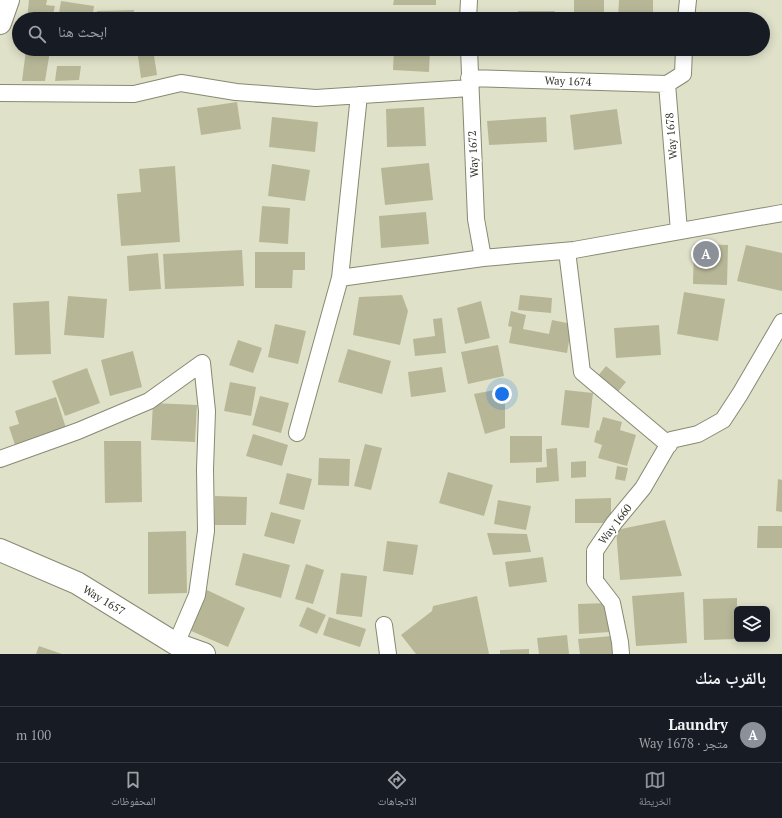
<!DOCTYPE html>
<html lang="ar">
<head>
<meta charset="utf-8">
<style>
	:root { --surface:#171b24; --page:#242831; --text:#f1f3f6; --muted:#9ea1a6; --line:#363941; --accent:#8c9099 }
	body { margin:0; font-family:"PT Serif","Noto Naskh Arabic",serif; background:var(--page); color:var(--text); direction:rtl }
	.controls { position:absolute; right:12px; bottom:12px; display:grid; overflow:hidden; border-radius:6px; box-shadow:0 2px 10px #0003 }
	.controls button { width:36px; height:36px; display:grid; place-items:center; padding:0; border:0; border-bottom:1px solid var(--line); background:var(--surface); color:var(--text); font:20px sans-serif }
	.you { position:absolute; left:502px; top:394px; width:14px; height:14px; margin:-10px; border:3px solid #fff; border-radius:50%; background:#1a73e8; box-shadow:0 0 0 6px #1a73e833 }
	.badge { display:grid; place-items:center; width:26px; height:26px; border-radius:50%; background:var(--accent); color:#fff; font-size:13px; font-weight:700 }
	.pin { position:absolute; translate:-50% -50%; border:2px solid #fff; box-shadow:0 1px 4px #0006 }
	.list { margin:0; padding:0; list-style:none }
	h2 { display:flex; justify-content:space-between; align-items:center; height:52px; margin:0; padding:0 16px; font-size:17px }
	h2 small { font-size:13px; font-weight:400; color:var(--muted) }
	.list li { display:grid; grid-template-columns:26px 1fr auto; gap:12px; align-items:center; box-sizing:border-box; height:56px; padding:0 16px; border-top:1px solid var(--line) }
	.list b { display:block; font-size:15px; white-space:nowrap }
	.list p { margin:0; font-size:13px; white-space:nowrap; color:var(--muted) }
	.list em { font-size:13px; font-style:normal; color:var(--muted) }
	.icon { flex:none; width:22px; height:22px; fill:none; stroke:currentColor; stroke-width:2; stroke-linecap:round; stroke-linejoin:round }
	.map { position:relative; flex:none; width:782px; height:654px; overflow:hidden; direction:ltr }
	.search { position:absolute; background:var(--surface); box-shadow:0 2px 10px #0003; left:12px; right:12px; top:12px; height:44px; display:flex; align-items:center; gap:10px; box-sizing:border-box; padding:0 14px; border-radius:22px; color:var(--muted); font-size:15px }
	.sheet { height:108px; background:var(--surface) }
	nav { display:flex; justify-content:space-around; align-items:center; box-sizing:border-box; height:56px; border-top:1px solid var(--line); background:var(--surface); font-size:11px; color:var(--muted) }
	nav a { display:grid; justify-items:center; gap:2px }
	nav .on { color:var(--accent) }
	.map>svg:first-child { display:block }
	.building { fill:#b7b798 }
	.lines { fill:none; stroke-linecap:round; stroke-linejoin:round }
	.street-casing { stroke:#898973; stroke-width:18 }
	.secondary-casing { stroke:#898973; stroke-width:24 }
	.street { stroke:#fff; stroke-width:16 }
	.secondary { stroke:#fff; stroke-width:22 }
	.labels { text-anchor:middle; stroke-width:4; stroke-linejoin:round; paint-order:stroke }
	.street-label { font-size:11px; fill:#303027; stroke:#fff }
</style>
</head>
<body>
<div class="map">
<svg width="782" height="654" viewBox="0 0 782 654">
	<rect width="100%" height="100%" fill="#e0e1c9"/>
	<path class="building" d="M29,0H47L46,5L55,6L52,19H27Z
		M394,0H436V5H393Z
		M574,0H604V19H574Z
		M619,0H653V19H618Z
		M61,1L94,6L92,19H58Z
		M134,10L133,19H96L97,11Z
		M518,11H555L554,19H517Z
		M137,49H153L157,75L141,78Z
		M394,49H430L429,72L393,70Z
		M26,50L50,51L45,81H22Z
		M57,66H81L79,80L55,81Z
		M237,102L241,129L201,135L197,108Z
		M424,107L426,146L387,147L386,109Z
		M617,109L622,144L574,150L570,115Z
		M272,117L318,122L315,152L269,147Z
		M546,117L547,142L489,145L487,121Z
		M429,163L433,200L385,205L381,168Z
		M272,164L310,170L305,201L268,196Z
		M175,166L180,242L121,246L117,194L141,192L139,169Z
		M262,206L290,208L288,244L259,242Z
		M426,212L429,244L381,248L379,216Z
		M694,244L728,245L727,285L693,284Z
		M746,245L782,253V291L737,281Z
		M242,250L244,286L165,289L163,254Z
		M255,252H305V270H293L292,288H255Z
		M158,253L161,289L129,291L127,256Z
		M684,292L725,299L718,341L677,334Z
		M402,295L408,311L400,345L353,335L359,297Z
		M520,295L552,298L551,313L518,310Z
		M68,296L107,299L104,338L64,335Z
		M49,301L51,354L15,355L13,303Z
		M481,301L490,338L465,344L457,308Z
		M511,311L526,315L523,329L549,334L552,320L572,324L567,353L509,343L512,327L508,326Z
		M442,318L446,353L415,356L413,339L435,336L433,319Z
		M275,324L306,331L298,364L268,357Z
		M659,325L661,355L616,358L614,328Z
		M238,340L262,348L253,373L229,365Z
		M498,345L504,376L468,384L461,352Z
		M348,349L391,361L382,394L338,382Z
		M133,351L142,387L110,396L101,360Z
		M606,366L626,382L617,393L597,377Z
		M442,367L446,392L411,397L408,372Z
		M87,368L100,403L65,416L52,381Z
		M230,382L256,387L251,416L224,411Z
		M505,388V428L485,434L474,394Z
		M565,390L593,393L589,428L561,425Z
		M260,396L289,403L281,433L252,425Z
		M56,397L66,428L15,445L9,427L19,424L15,411Z
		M153,403L197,405L195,442L151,440Z
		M603,417L622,422L620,430L636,435L627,466L598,458L602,445L594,442L597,430L599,431Z
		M253,434L288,445L282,466L246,456Z
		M510,436H542V462L510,463Z
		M104,441H141L142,502L105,503Z
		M365,444L382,448L371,490L354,486Z
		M557,448L559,481L536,483V468L547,467L546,449Z
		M319,458L350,459L349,486L318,485Z
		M586,461V477L571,478V462Z
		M617,466L628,468L625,481L615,479Z
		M448,472L493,485L484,516L439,503Z
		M287,473L312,479L304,510L279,504Z
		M778,479L782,480V512L776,511Z
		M215,496L247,497L246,525H215Z
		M611,498V523H575V499Z
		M498,500L531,506L526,530L494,524Z
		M271,512L301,520L294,544L264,536Z
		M665,520L682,576L620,580L616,530Z
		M758,526H782V548H757Z
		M186,531L187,593L148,594V532Z
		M487,533L527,534L531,552L493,555Z
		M387,541L418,545L413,575L383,571Z
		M243,553L290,565L281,598L235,585Z
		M543,557L547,582L509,587L505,562Z
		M306,564L324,570L313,604L295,599Z
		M341,573L367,576L362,617L336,614Z
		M207,590L245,608L228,647L189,630Z
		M684,592L687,643L636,646L632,596Z
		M477,596L489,654H416L401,635L432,611L433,606Z
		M737,598V639L704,640L703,599Z
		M608,603L610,632L579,634L578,604Z
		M307,607L326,615L317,634L299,626Z
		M329,617L366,629L360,647L323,635Z
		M567,635L569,654H539L537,638Z
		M612,636L614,654H580L578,639Z
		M39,646L62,654H36Z
		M529,649V654H500V650Z"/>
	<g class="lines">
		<defs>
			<path id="street" d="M468,19L469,0
				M686,19L688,0
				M469,49L476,219L483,258
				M469,78L667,84
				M0,93L134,94L181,83L236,92L316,98L470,88
				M679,231L667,84L683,74L684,49
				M567,251L582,372L669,445
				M340,278L483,258L574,250L782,213
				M297,433L340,278L359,95
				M0,459L78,431L149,401L202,363L207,411L205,469L206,531L197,595L176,644
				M384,625L388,654
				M621,654L620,642L612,603L595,581V551L614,523L643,488L671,440L698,434L723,420L740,394L782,322"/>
			<path id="secondary" d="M0,23L8,0
				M0,550L77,583L176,644L204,654"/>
		</defs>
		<use href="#street" class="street-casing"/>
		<use href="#secondary" class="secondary-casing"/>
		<use href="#street" class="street"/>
		<use href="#secondary" class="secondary"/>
	</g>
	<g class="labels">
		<g class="street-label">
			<text transform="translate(568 81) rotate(2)" y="4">Way 1674</text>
			<text transform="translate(671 136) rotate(-95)" y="4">Way 1678</text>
			<text transform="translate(473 154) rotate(-93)" y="4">Way 1672</text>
			<text transform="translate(615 524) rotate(-53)" y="4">Way 1660</text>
			<text transform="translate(104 600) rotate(31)" y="4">Way 1657</text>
		</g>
	</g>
</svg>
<div class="controls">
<button><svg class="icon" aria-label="layers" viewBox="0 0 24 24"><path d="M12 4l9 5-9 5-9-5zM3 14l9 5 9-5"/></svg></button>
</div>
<div class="you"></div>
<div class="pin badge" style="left:706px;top:254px">A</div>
<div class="search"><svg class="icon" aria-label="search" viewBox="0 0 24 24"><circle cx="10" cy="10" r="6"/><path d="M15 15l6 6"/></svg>ابحث هنا</div>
</div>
<section class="sheet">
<h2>بالقرب منك<small></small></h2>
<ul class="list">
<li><span class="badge">A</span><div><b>Laundry</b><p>متجر · Way 1678</p></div><em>100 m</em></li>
</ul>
</section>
<nav>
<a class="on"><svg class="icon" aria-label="map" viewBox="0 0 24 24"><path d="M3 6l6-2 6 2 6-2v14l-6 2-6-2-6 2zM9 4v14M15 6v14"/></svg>الخريطة</a>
<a><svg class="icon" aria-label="directions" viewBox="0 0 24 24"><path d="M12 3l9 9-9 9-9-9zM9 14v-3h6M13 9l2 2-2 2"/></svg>الاتجاهات</a>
<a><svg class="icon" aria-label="saved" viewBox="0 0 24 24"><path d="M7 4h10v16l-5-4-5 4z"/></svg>المحفوظات</a>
</nav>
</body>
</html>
